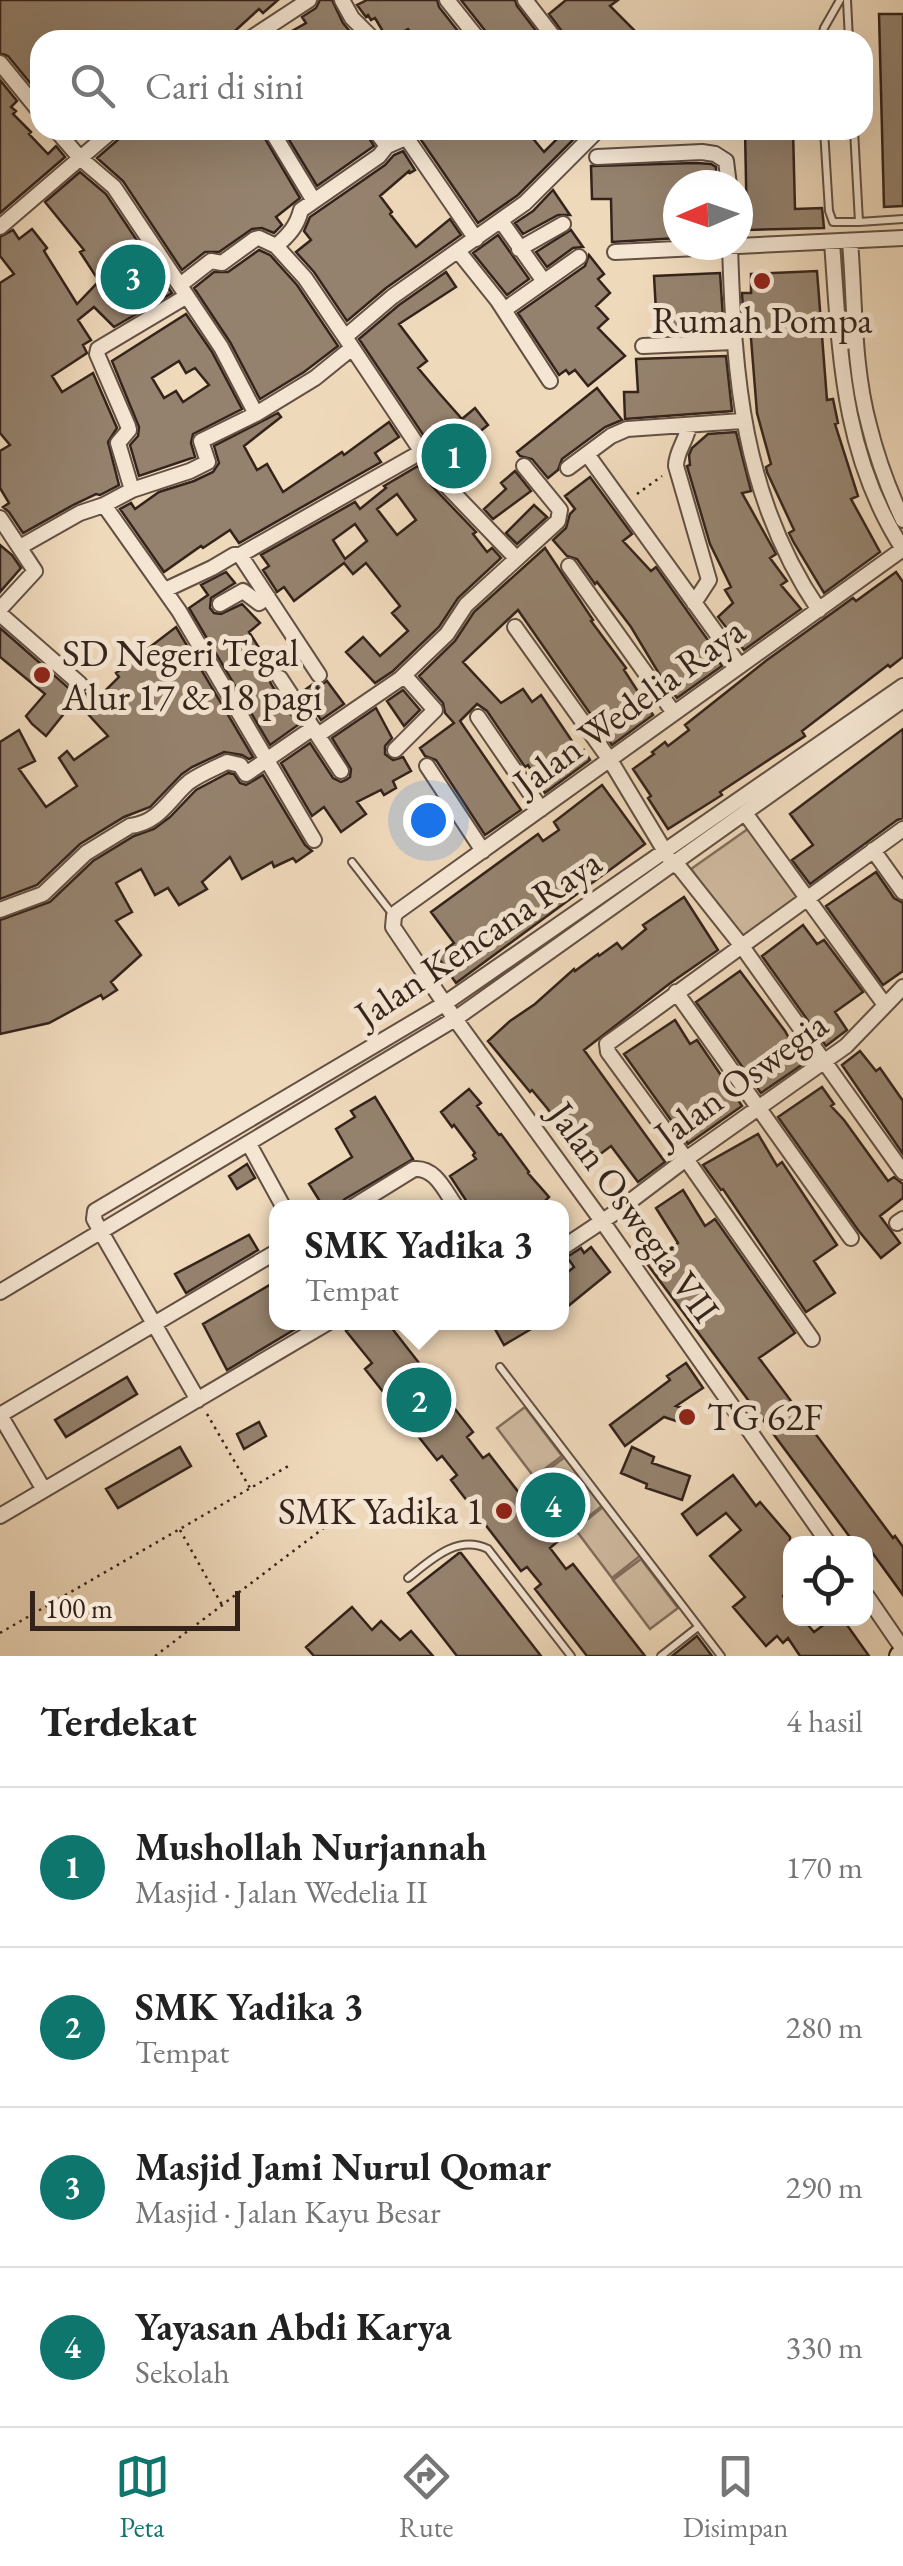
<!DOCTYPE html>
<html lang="id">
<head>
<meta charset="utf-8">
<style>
	:root { --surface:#fff; --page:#f6f6f6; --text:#222; --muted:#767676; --line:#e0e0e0; --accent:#0f766e }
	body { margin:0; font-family:"EB Garamond",serif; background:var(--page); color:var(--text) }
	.controls { position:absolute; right:30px; bottom:30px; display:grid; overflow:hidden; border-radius:20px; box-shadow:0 10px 40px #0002 }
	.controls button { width:90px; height:90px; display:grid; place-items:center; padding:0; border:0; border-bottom:2px solid var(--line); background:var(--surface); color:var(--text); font:50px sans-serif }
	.compass { position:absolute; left:663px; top:170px; width:90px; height:90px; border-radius:50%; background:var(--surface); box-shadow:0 10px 40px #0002; rotate:268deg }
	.scale { position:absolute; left:30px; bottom:25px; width:210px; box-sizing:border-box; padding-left:10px; border:5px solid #34231b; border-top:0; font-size:28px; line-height:35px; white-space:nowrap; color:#34231b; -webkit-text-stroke:8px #f5e6d3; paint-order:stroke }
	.you { position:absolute; left:428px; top:820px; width:35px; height:35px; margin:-25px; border:8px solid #fff; border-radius:50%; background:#1a73e8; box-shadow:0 0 0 15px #1a73e833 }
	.badge { display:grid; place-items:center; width:65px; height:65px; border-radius:50%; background:var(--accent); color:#fff; font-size:32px; font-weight:700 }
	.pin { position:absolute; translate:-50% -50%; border:5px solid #fff; box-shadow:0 2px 10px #0006 }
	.popup { position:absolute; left:269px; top:1200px; width:300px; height:130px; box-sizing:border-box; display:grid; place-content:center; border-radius:20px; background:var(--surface); filter:drop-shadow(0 2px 8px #0005); font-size:32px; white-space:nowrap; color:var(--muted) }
	.popup b { font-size:38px; color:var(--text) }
	.popup::after { content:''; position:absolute; left:50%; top:100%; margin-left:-20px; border:20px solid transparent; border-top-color:var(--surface) }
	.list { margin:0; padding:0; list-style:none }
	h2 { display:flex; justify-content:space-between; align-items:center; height:130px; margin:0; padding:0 40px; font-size:42px }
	h2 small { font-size:32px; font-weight:400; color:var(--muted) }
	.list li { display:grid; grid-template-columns:65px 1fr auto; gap:30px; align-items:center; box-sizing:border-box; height:160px; padding:0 40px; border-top:2px solid var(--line) }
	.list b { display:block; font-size:38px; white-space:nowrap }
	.list p { margin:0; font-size:32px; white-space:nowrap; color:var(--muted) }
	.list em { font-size:32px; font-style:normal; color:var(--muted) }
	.icon { flex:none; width:55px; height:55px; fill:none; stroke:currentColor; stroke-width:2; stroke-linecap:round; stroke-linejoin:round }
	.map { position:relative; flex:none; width:903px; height:1656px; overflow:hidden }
	.search { position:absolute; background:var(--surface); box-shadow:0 10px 40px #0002; left:30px; right:30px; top:30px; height:110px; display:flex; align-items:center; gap:25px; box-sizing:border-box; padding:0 35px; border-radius:30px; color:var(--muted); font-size:38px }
	.sheet { height:770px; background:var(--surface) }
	nav { display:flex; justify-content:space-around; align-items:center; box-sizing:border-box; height:140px; border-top:2px solid var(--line); background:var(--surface); font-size:28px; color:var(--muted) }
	nav a { display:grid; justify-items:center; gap:5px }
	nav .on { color:var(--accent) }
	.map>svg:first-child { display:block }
	.green { fill:#cfbaa0; stroke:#826e5e; stroke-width:2.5 }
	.building { fill:#95826e; stroke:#34231b; stroke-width:2.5; fill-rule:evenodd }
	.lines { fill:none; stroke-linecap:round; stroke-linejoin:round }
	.service-casing { stroke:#635043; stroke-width:10 }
	.minor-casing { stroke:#635043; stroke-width:18 }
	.secondary-casing { stroke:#34231b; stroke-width:24 }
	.path { stroke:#34231b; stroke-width:2.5; stroke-dasharray:2.5 5; stroke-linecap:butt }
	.service { stroke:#f5e6d3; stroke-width:6 }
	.minor { stroke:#f5e6d3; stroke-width:14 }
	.secondary { stroke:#f5e6d3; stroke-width:20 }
	.poi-dot { fill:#8f2418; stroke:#f5e6d3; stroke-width:4 }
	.labels { text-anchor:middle; stroke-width:10; stroke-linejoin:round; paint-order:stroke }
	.poi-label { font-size:38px; fill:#34231b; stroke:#f5e6d3; text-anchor:start }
	.street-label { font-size:38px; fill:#34231b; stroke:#f5e6d3 }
</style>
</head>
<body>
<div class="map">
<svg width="903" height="1656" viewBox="0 0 903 1656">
	<rect width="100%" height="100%" fill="#efd9bb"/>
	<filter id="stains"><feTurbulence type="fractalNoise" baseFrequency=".002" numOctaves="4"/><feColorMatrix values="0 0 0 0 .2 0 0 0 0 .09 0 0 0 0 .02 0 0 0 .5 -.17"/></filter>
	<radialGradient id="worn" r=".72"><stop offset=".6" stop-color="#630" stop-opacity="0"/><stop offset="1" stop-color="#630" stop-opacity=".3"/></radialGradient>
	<path class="green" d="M752,826L800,899L741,939L691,869Z
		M525,1407L562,1456L534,1477L497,1428Z
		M565,1457L602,1506L574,1528L537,1478Z
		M603,1507L640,1556L612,1578L575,1529Z
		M641,1559L678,1608L650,1629L613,1580Z"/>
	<path class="building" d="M0,0H278L263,13L259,9L236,30L239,34L231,40H40V95L8,56L0,53Z
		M320,0H332L343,23L357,40H276L306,23L302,17L316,8Z
		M367,0H437L439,7L465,40H417L408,29L388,40L375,18L371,20L368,15L366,17L357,5Z
		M461,0H515L517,6L543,40H489L487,33Z
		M566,0H618L610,6L638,34L632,40H566L564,34L549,14Z
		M879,14H903V206L884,207Z
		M0,80L17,101L11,107L16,111L13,114L31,132L29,134L48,154L56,146L65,157L0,213Z
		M123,130H260L300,198L276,217L282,225L274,233L262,228L252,229L219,252H205L182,270L123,181L97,158L120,138Z
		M283,130H364L374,146L317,186Z
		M411,130H526L544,152L566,130H583L518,195L478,223L417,134Z
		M745,130H793L795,209L822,208L824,228L747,230Z
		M403,151L415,170L410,173L409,171L380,196L392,212L390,214L416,247L450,219L461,235L386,288L347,321L314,272L296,252L311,240L304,231L310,217L385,165L394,155Z
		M696,163L711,164L716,167V185H678V238L612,242L611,199H592L591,166Z
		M80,172L106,194L172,293L114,327L94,307L78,320L91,340L83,345L87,353L52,376L62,392L93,373L117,428L108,442L119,485L100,495L96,494L75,504L23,533L9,512L3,507L9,503L0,488V451L10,445L0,433V283L14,274L0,256V237L13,230L19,239L32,229L47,248L44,251L77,304L99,281L80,252L84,250L45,202Z
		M553,190L570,215H558L523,234L515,223L533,211Z
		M571,230L583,247L573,248L547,267L536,252Z
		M498,235L529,279L507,295L473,253Z
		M259,250L270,255L297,285L338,346L304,372L260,399L230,342L194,288L214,272H228Z
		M589,255L604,274L598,279L610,293L596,306L608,319L598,328L625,356L588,386L575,370L569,374L566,370L559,375L518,313L585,266Z
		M817,271L827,400L833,399L838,423L835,424L858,496L851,499L880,552L824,593L794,543L789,533L794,530L767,472L766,467L771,464L757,413L750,326L744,327L742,293H751V274Z
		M446,272L456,287L399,324L427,361L418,368L439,393L462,419L475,408L488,425L462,446L469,455L464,459L480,476L465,490L448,472L359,339L399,305Z
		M720,273L724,332L665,334L664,310L656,311L654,276Z
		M186,314L212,352L242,409L193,434L191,443L195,457L139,476L130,445L138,436L139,427L112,361ZM179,361L186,373L195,368L209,385L183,402L176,391L164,398L152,378Z
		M726,356L732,411L625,419L624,392H638L636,359Z
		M597,388L622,420L605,427L562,459L558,470L548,478L532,459L520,456L517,452Z
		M278,413L281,417L244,446L257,470L267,464L283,492L342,452L344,455L389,422L399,437L375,453L381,462L239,543L230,530L203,548L201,546L164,572L120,509L131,503L135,509L159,492L194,481L213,472L219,463L214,446Z
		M736,432L751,491L742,493L776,554L770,558L787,581L781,585L801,609L744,650L718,617L733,603L725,590L731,587L710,544L687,466L690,465L689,455L692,448L708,434Z
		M418,466L432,486L476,532L473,534L487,552L492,548L501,558L458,598L439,627L393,671L375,683L346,652L363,637L380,656L408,631L392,613L400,606L366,563L353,574L344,563L294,601L284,587L277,592L276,590L263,570L269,566L261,555L355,502L360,509L386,488L384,486ZM397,494L416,520L397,535L377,509ZM355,524L367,541L345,559L333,540Z
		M515,471L531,491L493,519L484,509L506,489L501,483Z
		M590,477L632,534L623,541L651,571L656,567L710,643L708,645L722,666L677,698L658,672L631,627L597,582L595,584L577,559L567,556L553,540L566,528L570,514L575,509L565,496Z
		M534,505L547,517L517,544L506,533Z
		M0,545L12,555L21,568L0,592Z
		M545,548L593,620L591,621L626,668L624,670L653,715L612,745L518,610L463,662L501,703L523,689L532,702L541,695L580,753L584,750L590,760L545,793L528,765L525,767L487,711L477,704L460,721L521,810L485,835L436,760L425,756L420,748L454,723L445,713L443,703L419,676L455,641L474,612Z
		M226,572L235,583L211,598L210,608L214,613L221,614L242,604L260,623L249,632L273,670L269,678L271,684L298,725L270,745L189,608L208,595L201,585Z
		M896,572L903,582V657L890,667L888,665L802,731L805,736L720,792L722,795L668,829L648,798L651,796L633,769L654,754L652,752L665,742L668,746L689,730L685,725L767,660L853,598L856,601Z
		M176,627L253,757L249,759L242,755L224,752L192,767L182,774L150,807L124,817L80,844L37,885L0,899V742L19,730L35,761L19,769L46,807L77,786L59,758L67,751L74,760L108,736L75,700L46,736L32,724L26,716L45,694L0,657V628L73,692L79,694L85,693L95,701L119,677L116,673Z
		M327,681L344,704L321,720L302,692L313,684L321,685Z
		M403,690L420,710L404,726L387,701Z
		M376,708L392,738L385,746V754L393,760L403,757L411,771L393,781L396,788L384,795L381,790L357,802L366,814L341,832L324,807L312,816L281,763L310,743L333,778L341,782L346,780L350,777L351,769L332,738Z
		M903,729V818L897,820L810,884L792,860L813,845L790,814Z
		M228,773L234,774L240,783L246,785L263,775L305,845L312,851L296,862L293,858L274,867L272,862L242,879L230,857L202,882L207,889L179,905L168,888L155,895L141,869L116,883L132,912L116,921L141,955L111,982L117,990L103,999L101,995L49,1023L0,1034V920L50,902L93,861L134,836L154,829L170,817L196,790Z
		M602,785L645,844L456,983L437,956L454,943L431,912L538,834L543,841L559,830L554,822Z
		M876,872L894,898L903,903V971L883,985L826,906Z
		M684,897L718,950L669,984L584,1050L665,1162L638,1182L611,1146L583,1167L556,1129L560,1126L547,1108L532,1090L530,1092L488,1041L510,1021L535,1004L574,969L575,971L598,954L599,956L617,943L622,949L646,929L643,925Z
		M803,925L817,944L824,940L863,992L835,1012L847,1030L826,1046L762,956Z
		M740,971L785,1031L803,1064L761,1093L696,1002Z
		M675,1020L690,1044L697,1040L742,1106L688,1144L624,1054Z
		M860,1051L876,1071L880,1068L903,1101V1154L842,1065Z
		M822,1087L834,1104L831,1106L844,1120L888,1181L894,1177L903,1184V1198L880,1216L900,1243L881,1258L858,1230L778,1117Z
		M469,1089L481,1103L477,1106L499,1135L501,1134L529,1172L528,1173L549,1197L543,1203L547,1208H471L450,1176L476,1159L473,1155L475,1153L454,1125L452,1127L441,1112Z
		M375,1097L413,1159L345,1199L335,1208H324L309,1184L352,1157L336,1129L355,1117L351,1111Z
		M758,1134L777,1166L782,1162L837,1245L814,1261L835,1293L806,1312L723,1189L721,1190L703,1165Z
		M247,1164L255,1178L237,1189L229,1176Z
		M683,1190L705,1226L715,1219L795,1333L759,1358L893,1538L895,1536L903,1547V1595L866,1544H855L648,1265L678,1243L656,1208Z
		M249,1235L258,1250L186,1293L175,1274Z
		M591,1247L610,1272L562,1311V1277L574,1267L567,1257L581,1248L584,1253Z
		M273,1283L276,1289V1322H307L227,1370L203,1324Z
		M357,1322H387L473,1432L467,1437L483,1458L489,1454L557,1542L550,1548L566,1569L573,1564L645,1656H587L535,1589L541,1584L527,1567L521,1571L451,1480L457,1475L442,1456L437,1460L365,1369L372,1363L346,1331Z
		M491,1322H543L504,1345Z
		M686,1363L703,1388L676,1406L696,1412L691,1426L664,1417L625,1446L610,1425L670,1380L667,1376Z
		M127,1377L137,1394L66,1437L55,1420Z
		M259,1422L266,1436L244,1449L237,1434Z
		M180,1447L191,1466L118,1508L106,1489Z
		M632,1447L654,1457L652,1463L690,1476L682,1500L646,1488L647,1484L621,1473Z
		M733,1475L756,1506L760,1502L790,1537V1589L783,1596L790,1605V1618H802L814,1632L833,1618H842L869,1656H800L788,1638L783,1643L777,1636L766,1646L733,1607L745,1597L710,1556L741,1530L726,1513L697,1535L682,1514Z
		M459,1553H461L541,1656H457L408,1593Z
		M352,1607L372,1630L381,1621L400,1640L411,1631L433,1656H314L306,1647Z
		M697,1636L712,1656H672Z"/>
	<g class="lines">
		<defs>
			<path id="service" d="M847,0L849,40
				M821,40L824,28L840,0
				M824,130L829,211L833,222H859L854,130
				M859,222L903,219
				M352,862L394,916
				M500,1367L721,1656
				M408,1578C431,1560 457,1534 488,1549L571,1656
				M661,1656L698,1627"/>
			<path id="minor" d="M342,0L352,18L374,40
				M447,0L479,40
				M525,0L556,40
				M248,40L309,0
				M0,63L40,112
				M56,130L80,158L114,187L221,347L256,414
				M271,130L314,201
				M375,130L387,146L403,139L408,140L476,239
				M597,157L702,152L715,154L726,161L729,185
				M501,221L543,280
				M0,227L113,130
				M850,241C855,302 853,366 869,425C877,458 889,490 903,520
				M832,242C840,351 841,453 903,549
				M730,245C734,377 742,497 819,610
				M276,246L305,278L345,337
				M519,249L563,224
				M458,251L498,301L550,381
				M615,252L903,238
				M180,285L211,261L222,263L255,239L259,238L276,246C289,235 297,226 301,210L379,156L387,146
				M504,310L579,257
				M643,346L733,342
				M689,425C687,440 676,451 676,466L709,580L694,603
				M587,454L740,666
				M568,468L611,436L627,429L742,421
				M132,490L118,443L129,430L128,426L97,354L98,349L187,296
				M104,505L179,611L314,840
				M0,518L35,571L0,609
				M20,547L80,513L104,505L132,490L190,471L208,462L201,441L256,414L315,378L352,348
				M240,555L421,452
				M516,558L440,479L345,337L392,297L525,203L598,130
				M569,566L674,713
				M165,590L212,568L234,555H240L319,675
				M220,604L243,591L259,603L268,597
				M0,614L80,684
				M515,627L610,760L672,863L680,868L741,945L903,1172
				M280,678L341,771
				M478,717L541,809
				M318,735L400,679L447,634L466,605L558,521L560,510L524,466
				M395,750L435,710L404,675
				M427,766L483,851
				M745,813L885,1005
				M873,850L903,892
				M0,910L43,894L86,853L130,826C159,823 169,799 189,782C200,774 215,768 227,762L240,765L246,774L313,728
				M676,992L851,1238
				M249,1144L284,1208
				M351,1208L414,1169C436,1167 445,1192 457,1208
				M897,1223L903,1219
				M562,1248L616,1212L686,1159L846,1046L903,987
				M0,1292L455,1019L903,700
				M812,1339L686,1159L608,1052L607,1044L903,829
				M198,1400L101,1232L94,1219L95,1211L444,1004L903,686
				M0,1415L276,1252
				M0,1415L44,1490
				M0,1516L329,1322
				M829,1544L602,1221L455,1019L393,927L394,916L397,912L903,549
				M866,1595L903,1649"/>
			<path id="secondary" d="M900,1656L903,1654"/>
		</defs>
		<use href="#service" class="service-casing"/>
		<use href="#minor" class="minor-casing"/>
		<use href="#secondary" class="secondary-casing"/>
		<path class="path" d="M637,494L662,476
			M207,1414L250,1488
			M180,1530L222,1605
			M0,1633L292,1464
			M155,1656L333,1521"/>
		<use href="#service" class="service"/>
		<use href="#minor" class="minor"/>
		<use href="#secondary" class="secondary"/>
	</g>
	<g class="poi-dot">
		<circle cx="762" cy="281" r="10"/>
		<circle cx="42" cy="675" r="10"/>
		<circle cx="687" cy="1417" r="10"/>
		<circle cx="504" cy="1511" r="10"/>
	</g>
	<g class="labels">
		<g class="poi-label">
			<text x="762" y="333" text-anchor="middle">Rumah Pompa</text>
			<text x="62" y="666">SD Negeri Tegal<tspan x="62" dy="44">Alur 17 &amp; 18 pagi</tspan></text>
			<text x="707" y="1430">TG 62F</text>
			<text x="484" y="1524" text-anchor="end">SMK Yadika 1</text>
		</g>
		<g class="street-label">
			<text transform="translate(629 706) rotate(-36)" y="13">Jalan Wedelia Raya</text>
			<text transform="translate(478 938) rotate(-34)" y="13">Jalan Kencana Raya</text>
			<text transform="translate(741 1079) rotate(-36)" y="13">Jalan Oswegia</text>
			<text transform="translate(634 1212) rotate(54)" y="13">Jalan Oswegia VII</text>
		</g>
	</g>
	<rect width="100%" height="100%" filter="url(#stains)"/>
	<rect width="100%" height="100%" fill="url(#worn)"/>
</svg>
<div class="controls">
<button><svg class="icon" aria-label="locate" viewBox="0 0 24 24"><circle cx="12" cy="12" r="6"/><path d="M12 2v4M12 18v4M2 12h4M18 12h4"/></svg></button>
</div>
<svg class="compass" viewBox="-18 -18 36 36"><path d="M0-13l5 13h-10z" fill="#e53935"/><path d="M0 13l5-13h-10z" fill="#767676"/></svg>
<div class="scale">100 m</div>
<div class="you"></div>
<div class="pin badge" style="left:454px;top:456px">1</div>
<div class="pin badge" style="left:419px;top:1400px">2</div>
<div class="popup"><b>SMK Yadika 3</b>Tempat</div>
<div class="pin badge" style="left:133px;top:277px">3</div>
<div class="pin badge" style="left:553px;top:1505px">4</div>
<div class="search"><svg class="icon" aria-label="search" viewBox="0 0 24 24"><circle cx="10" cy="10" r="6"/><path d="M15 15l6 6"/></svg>Cari di sini</div>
</div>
<section class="sheet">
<h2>Terdekat<small>4 hasil</small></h2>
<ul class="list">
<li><span class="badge">1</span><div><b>Mushollah Nurjannah</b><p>Masjid · Jalan Wedelia II</p></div><em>170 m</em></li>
<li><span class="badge">2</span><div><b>SMK Yadika 3</b><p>Tempat</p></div><em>280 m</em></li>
<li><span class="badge">3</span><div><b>Masjid Jami Nurul Qomar</b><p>Masjid · Jalan Kayu Besar</p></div><em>290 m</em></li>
<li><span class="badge">4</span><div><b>Yayasan Abdi Karya</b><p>Sekolah</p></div><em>330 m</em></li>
</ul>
</section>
<nav>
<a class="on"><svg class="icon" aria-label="map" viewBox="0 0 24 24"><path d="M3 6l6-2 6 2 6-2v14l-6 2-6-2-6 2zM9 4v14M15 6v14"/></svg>Peta</a>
<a><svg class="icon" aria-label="directions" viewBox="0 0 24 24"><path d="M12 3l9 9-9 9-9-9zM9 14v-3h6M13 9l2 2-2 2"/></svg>Rute</a>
<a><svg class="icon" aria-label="saved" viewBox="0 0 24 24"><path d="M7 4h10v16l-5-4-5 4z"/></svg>Disimpan</a>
</nav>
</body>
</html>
